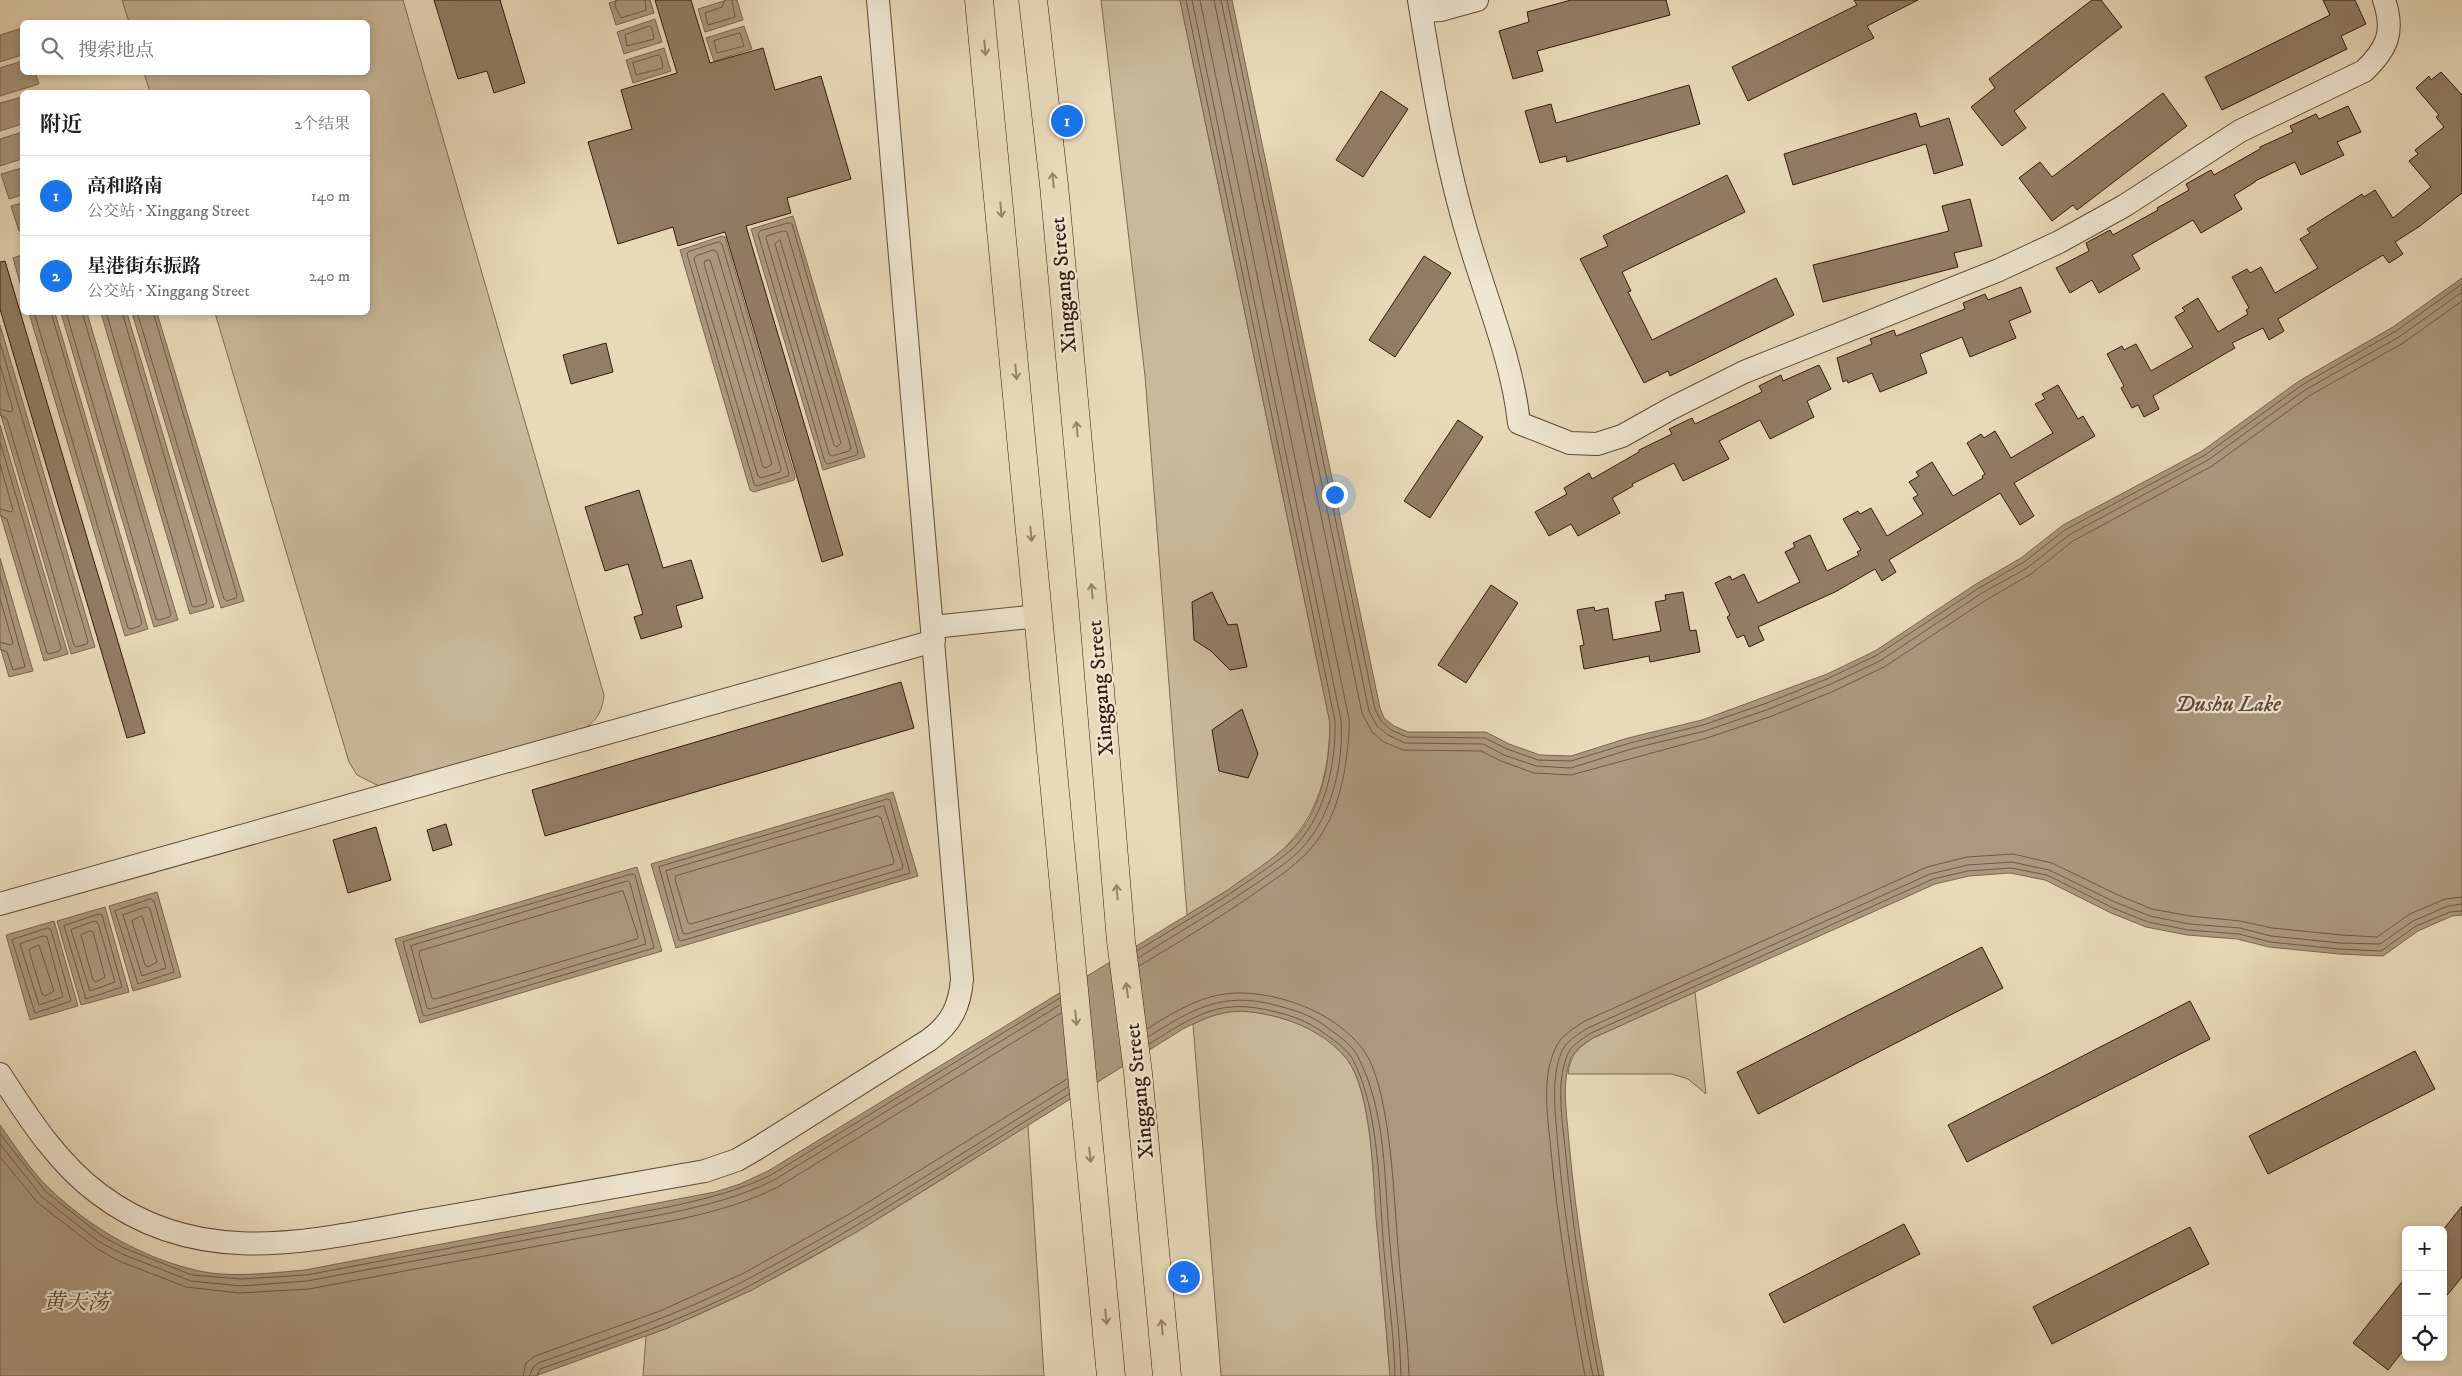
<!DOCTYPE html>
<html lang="zh">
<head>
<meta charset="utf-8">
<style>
	:root { --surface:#fff; --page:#f6f6f6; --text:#202124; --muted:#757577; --line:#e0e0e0; --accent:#1a73e8 }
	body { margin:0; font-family:"IM FELL DW Pica","Noto Serif SC",serif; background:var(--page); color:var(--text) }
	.controls { position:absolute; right:15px; bottom:15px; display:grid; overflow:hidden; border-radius:8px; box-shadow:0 2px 8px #0003 }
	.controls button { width:45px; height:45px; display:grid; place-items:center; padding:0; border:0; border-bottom:1px solid var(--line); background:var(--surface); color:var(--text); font:25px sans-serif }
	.you { position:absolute; left:1334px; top:494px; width:18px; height:18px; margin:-12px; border:4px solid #fff; border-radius:50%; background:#1a73e8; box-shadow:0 0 0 8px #1a73e833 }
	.badge { display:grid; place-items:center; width:32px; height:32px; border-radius:50%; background:var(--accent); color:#fff; font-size:16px; font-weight:700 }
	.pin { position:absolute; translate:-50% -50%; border:2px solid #fff; box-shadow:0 1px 5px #0006 }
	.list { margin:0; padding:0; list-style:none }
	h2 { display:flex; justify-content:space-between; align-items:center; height:65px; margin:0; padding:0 20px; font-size:21px }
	h2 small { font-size:16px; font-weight:400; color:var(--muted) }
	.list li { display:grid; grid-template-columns:32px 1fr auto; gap:15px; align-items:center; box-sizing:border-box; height:80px; padding:0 20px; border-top:1px solid var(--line) }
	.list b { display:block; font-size:19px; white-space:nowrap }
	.list p { margin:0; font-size:16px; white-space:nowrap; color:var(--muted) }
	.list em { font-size:16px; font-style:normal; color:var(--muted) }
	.icon { flex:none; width:28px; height:28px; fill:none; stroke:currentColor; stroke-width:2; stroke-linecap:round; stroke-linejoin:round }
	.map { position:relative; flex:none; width:2462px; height:1376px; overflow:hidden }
	.search { position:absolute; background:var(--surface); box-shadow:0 2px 8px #0003; left:20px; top:20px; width:350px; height:55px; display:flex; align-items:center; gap:12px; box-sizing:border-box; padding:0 18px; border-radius:8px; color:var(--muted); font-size:19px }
	.panel { position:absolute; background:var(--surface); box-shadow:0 2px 8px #0003; left:20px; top:90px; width:350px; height:225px; border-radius:8px }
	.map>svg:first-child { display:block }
	.green { fill:#c9b99b; stroke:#7e6a53 }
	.water { fill:#ab987e; stroke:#7b6650 }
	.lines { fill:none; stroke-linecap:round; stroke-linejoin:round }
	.shore { stroke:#705944; stroke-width:1 }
	.building { fill:#927d65; stroke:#341a0b }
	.street-casing { stroke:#614a36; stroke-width:24 }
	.primary-casing { stroke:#341a0b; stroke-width:29 }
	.street { stroke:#f0e6d2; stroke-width:22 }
	.primary { stroke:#e8d9b9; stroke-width:28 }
	.oneway { stroke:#97836b }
	.labels { text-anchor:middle; stroke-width:4.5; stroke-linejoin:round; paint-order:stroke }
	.street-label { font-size:21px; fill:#341a0b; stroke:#f0e6d2 }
	.water-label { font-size:22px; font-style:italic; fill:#5e4633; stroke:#f0e6d2 }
</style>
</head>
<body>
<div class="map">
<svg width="2462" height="1376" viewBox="0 0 2462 1376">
	<rect width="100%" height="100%" fill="#e8d9b9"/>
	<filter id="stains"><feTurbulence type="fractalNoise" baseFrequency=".004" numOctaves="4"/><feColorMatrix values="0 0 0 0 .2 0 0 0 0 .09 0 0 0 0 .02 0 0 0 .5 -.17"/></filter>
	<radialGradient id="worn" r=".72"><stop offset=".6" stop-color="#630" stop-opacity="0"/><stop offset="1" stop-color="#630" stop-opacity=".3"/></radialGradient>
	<path class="green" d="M122,0H403L604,695C602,713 596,722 580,731L379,786L357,775L349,762L215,313L368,312V92H150L144,73L368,72V22H129Z
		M1101,0H1180L1330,723C1328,836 1274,862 1187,915L1145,376Z
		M1695,992L1706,1094L1688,1079L1672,1074H1568C1570,1055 1578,1048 1593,1038Z
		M1236,1010C1276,1013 1321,1026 1347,1059C1372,1092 1373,1180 1377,1221C1381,1273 1386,1324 1390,1376H1221L1193,1024L1211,1016Z
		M1028,1125L1044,1376H643L646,1336C782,1285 905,1202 1028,1125Z"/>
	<path class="water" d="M618,0H650L654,13L616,25L609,3Z
		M727,0H737L743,20L705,32L698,9Z
		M1180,0H1232L1380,708L1384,718L1394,726L1408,732H1486L1509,744L1540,755L1571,756L1628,738L1702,720L1827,674L1875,651L1976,584L2021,558L2063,525L2202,451L2299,381L2393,327L2462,278V915L2452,916L2418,931L2383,956L2339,954L2269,947L2237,939L2187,935L2146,927L2111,913L2045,880L2010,873L1969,876L1935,884L1593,1038C1585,1043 1575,1049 1571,1058C1561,1083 1567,1115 1569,1142C1576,1220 1589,1298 1604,1376H1390C1386,1323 1381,1271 1376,1218C1373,1176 1372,1093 1347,1059C1331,1039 1305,1025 1281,1018C1238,1007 1222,1009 1183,1029L860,1230L752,1290L668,1328L535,1376H0V1125C16,1147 30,1170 50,1189C88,1226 139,1256 191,1269C227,1279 268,1273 305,1270L715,1192L740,1184L768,1171L1228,890C1249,874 1273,860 1292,841C1322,811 1330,763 1330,723Z
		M655,19L662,42L624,54L617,32Z
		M744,26L752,49L714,61L706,38Z
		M22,28V55L0,62V35Z
		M664,48L671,71L633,83L626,60Z
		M22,61V72L35,73L39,84L0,96V68Z
		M22,97V124L0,131V103Z
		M22,132V159L0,166V139Z
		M22,168V195L9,199L1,174Z
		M22,203V230L19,231L11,206Z
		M793,216L865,457L823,470L751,229Z
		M722,236L725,237L795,477L794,480L754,492L750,490L680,250Z
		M22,255V290L13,258Z
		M29,313H55L148,629L125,636Z
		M61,313H87L178,620L154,627Z
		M101,313H127L214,607L190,614Z
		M132,313H157L244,601L221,608Z
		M0,325L95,647L71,654L0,412Z
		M0,425L68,654L44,661L0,513Z
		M0,558L33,671L9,677L0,646Z
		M893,792L918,876L676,948L651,864Z
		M637,867L662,951L420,1023L395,939Z
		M157,892L181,977L133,991L109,906Z
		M105,907L129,992L81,1005L57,921Z
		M54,921L78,1006L30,1020L6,935Z"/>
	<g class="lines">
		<path class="shore" d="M616,0L615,6L621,18L646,10L645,0
			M725,0L722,7L705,13L708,25L735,17L732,0
			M1214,0L1362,713L1372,732L1384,742L1403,750L1481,751L1501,761L1534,773L1571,775L1707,738L1772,716L1834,691L1884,667L1986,600L2031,574L2073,541L2212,466L2309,396L2403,343L2462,301
			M1221,0L1369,711L1377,726L1388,735L1405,743L1483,744L1504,755L1536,766L1571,768L1631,749L1705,731L1769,709L1831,684L1880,661L1982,593L2027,568L2069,535L2208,460L2305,390L2399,337L2462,292
			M1227,0L1375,709L1381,721L1391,730L1407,737L1485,738L1507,749L1538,760L1571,761L1630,743L1703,725L1767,703L1829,678L1877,655L1979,588L2024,562L2065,530L2205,455L2302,385L2396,331L2462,284
			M650,26L652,28L654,39L627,46L625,35Z
			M740,33L744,46L717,53L714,41Z
			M659,55L661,57L663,68L636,75L633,63Z
			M789,223L792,224L858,452L857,455L828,464L825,462L758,234L760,231Z
			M784,231L787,232L851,448L849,451L832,456L829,454L766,238L767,236Z
			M780,240L841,443L837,447L834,445L775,244Z
			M719,242L722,244L789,474L788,476L757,486L754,484L687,254L688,252Z
			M714,250L717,252L781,469L780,472L761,478L758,476L694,259L696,256Z
			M710,260L772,464L766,468L763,467L704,264L705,261Z
			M34,312L128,628L131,629L140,626L142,623L51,312
			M66,312L156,619L159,620L169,617L171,615L82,312
			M106,312L192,606L195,607L205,604L207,602L122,312
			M137,312L224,599L227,601L236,598L237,595L153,312
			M0,343L88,641L87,644L76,647L74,645L7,419L0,415
			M0,365L13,410L10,412L0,409
			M0,442L61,648L59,651L49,654L47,653L7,519L0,515
			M0,464L13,510L11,512L0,509
			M0,576L25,667L13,670L7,652L0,649
			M0,599L13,643L10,645L0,642
			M888,799L890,800L910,873L681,941L679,940L659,867Z
			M884,806L903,866L902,869L686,934L683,933L666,871Z
			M878,816L881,818L894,861L893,864L691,924L688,923L675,879L676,876Z
			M632,874L635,875L654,948L426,1016L423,1015L403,942Z
			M628,881L630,883L646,944L430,1009L427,1008L411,946Z
			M623,891L638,936L637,939L435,999L432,998L419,954L420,951Z
			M151,899L154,901L174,972L138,984L115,911Z
			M147,907L150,909L166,968L142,976L123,915Z
			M99,914L102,915L122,987L86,999L64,926Z
			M142,916L157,962L148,967L145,965L132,921Z
			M95,921L98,923L115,982L90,991L71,930Z
			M48,928L51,930L71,1001L35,1013L12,940Z
			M90,931L93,932L105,977L96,982L93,980L81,935Z
			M44,936L47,937L63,997L39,1005L20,944Z
			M39,945L54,991L45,996L42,994L29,950Z
			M1137,951C1177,926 1218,903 1256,876C1271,865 1286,856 1298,843C1326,811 1336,763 1335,721L1186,0
			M1138,958C1179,932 1221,908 1260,881C1275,870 1290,861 1302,848C1332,816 1344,763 1341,720L1192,0
			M1139,966C1182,940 1225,915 1265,886C1286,872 1307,857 1321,835C1334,815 1341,792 1345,768C1347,752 1350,735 1349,719L1200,0
			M1147,1029C1196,998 1224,984 1282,999C1312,1007 1342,1023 1362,1048C1392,1086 1394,1208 1399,1259C1402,1298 1408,1337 1409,1376
			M1148,1037C1193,1009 1222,991 1275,1005C1294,1010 1308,1014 1324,1025C1334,1033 1351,1043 1357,1055C1387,1111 1384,1182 1390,1244C1394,1288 1400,1332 1401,1376
			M1149,1044C1196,1015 1220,997 1276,1012C1293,1016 1306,1021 1321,1031C1331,1038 1346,1048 1352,1058C1380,1109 1379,1194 1384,1251C1388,1293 1394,1335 1395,1376
			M0,1134L46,1192L102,1236L124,1248L192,1275L241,1279L306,1275L668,1207C705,1199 738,1191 771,1175L1060,998
			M0,1144L42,1197L98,1241L122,1254L191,1281L241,1286L307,1281L670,1213C707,1205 740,1197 774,1180L1060,1005
			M0,1157L37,1202L96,1248L119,1261L186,1287L239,1293L309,1289L671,1221C709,1213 744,1204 778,1187L1061,1013
			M523,1376L526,1363L535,1356L660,1311L744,1273L851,1213L1067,1079
			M530,1376L532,1369L538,1363C609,1338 681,1314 748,1279C858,1221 963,1153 1068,1087
			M537,1376L540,1369C611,1344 684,1320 751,1285C860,1227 964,1159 1069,1094
			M1585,1376C1571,1301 1558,1226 1551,1151C1548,1118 1541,1080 1555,1049C1560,1036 1574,1028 1585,1021L1927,867L1967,857L2013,854L2052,863L2118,895L2152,909L2190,916L2240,921L2272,928L2341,935L2377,937L2410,914L2445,899L2462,897
			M1593,1376C1578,1300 1565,1224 1558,1147C1556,1117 1550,1082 1561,1053C1565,1042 1578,1034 1588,1028L1930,874L1968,865L2012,862L2049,870L2115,902L2150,916L2189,924L2240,928L2271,936L2340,943L2380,944L2413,921L2448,906L2462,904
			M1599,1376C1584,1300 1572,1224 1565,1147C1562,1118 1556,1084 1567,1056C1570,1046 1582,1039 1591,1033L1933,879L1968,871L2011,868L2047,875L2113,908L2148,922L2188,930L2239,934L2270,942L2339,949L2381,951L2416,926L2450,912L2462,911"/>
	</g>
	<path class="building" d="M434,0H500L525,83L494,93L487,71L458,79Z
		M655,0H691L710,63L763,48L775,90L821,76L851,179L787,198L791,213L746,226L843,555L822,562L725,232L678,246L673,227L618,244L588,142L632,129L621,90L677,73Z
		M1571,0H1666L1670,15L1537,51L1543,71L1513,79L1499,31L1529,22L1527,12Z
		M1854,0H1918L1867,26L1874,38L1748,101L1732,67L1857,5Z
		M2092,0H2101L2122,27L2014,111L2026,128L2002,146L1971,107L1995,88L1989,79Z
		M2323,0H2355L2366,24L2341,36L2347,49L2222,110L2205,77L2330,15Z
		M2441,72L2462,95V193L2420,226L2395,242L2403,254L2389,263L2383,255L2278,319L2284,331L2269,340L2263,328L2232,343L2235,348L2228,352L2153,396L2159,409L2144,417L2138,405L2132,408L2121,388L2124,386L2107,354L2122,346L2124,350L2136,344L2151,371L2193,347L2175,317L2185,311L2182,308L2198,298L2218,332L2248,314L2246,310L2249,308L2232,277L2247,269L2250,273L2261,267L2275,293L2318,268L2300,239L2310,233L2307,229L2362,194L2364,197L2375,190L2393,218L2431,187L2409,161L2418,154L2415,150L2444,127L2436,117L2439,115L2416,88L2429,76L2431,80Z
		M1689,85L1700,124L1567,162L1566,156L1540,163L1525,111L1551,104L1556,123Z
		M1381,91L1408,109L1363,177L1336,160Z
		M2163,93L2187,126L2077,210L2073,205L2052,221L2019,178L2040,162L2052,177Z
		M2348,106L2361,132L2337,142L2344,155L2301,175L2295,162L2255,181V182L2234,195L2242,209L2201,233L2193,220L2132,255L2140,269L2099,293L2092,280L2070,293L2056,268L2089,251L2086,243L2110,230L2113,235L2158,210L2157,208L2189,190L2186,184L2211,170L2214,175L2260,149V147L2293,132L2290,126L2316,114L2319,119Z
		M1916,113L1920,127L1949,118L1963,165L1934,174L1926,144L1793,185L1784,154Z
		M1727,175L1745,212L1622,272L1631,291L1628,292L1652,340L1776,278L1794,315L1670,376L1668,371L1644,383L1580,259L1608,246L1603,236Z
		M1970,199L1982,246L1954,253L1958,267L1823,302L1813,265L1949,231L1942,206Z
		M1424,256L1451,273L1395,357L1369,340Z
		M5,261L145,733L127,738L0,309V262Z
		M2021,287L2031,312L2009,321L2016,338L1970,357L1962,337L1920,354L1927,373L1880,392L1872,373L1848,383L1847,380L1843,382L1837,358L1872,344L1870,339L1894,330L1896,336L1965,309L1963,303L1985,294L1988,300Z
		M606,343L613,372L571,384L563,355Z
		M1819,365L1831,389L1807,401L1814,417L1770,439L1760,420L1719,441L1729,459L1683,481L1674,463L1632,484L1633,486L1612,498L1620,513L1578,536L1571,524L1549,536L1535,512L1567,494L1564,488L1589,473L1592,479L1639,452V450L1672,434L1669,429L1692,418L1695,424L1762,392L1759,386L1781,375L1783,381Z
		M2058,385L2078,419L2083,416L2095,436L2014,483L2034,516L2020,525L2000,493L1889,560L1896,572L1882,581L1875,569L1835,592L1758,627L1764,640L1749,647L1744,635L1737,638L1727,617L1730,615L1715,583L1730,576L1732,580L1744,574L1758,603L1800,582L1785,552L1795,547L1793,543L1810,535L1827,571L1859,555L1857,552L1861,550L1843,519L1858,511L1860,514L1871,508L1887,536L1923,514L1913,498L1918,495L1909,482L1919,476L1916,472L1932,462L1953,496L1983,478L1982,476L1985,474L1967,443L1981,434L1984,438L1995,431L2011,458L2053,433L2035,404L2045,399L2042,394Z
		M1458,420L1483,437L1430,518L1404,501Z
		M639,490L663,568L691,560L703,598L676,606L682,627L641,639L634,617L643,614L628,564L605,571L585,507Z
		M1491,585L1518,603L1466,683L1438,665Z
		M1212,592L1228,625L1237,624L1247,667L1230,670L1211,651L1194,640L1192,602Z
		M1683,592L1690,631L1696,630L1700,652L1650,662L1649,656L1584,669L1580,646L1584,645L1577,610L1594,607L1595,611L1608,608L1613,640L1661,631L1655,602L1666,600L1665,595Z
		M901,682L914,728L545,836L532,790Z
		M1242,709L1258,754L1248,778L1219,771L1212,730Z
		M446,824L452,845L433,851L427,830Z
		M376,827L391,880L348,893L333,840Z
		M1982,947L2003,988L1758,1114L1737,1072Z
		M2190,1001L2210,1039L1967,1162L1948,1125Z
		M2415,1051L2435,1089L2268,1174L2249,1136Z
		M2462,1206V1277L2443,1300V1230Z
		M1904,1224L1920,1254L1784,1323L1769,1294Z
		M2190,1227L2209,1264L2052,1344L2033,1307Z
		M2406,1277V1347L2388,1370L2353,1343Z"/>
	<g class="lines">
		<defs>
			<path id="street" d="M1419,0C1432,80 1445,160 1468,237C1486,299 1512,359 1519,423L1570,443L1597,444L1622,436L1672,408L1744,372L1999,270L2059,242L2124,206L2240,131L2364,71C2387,49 2395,32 2384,0
				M1421,11L1441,10L1477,0
				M933,627L1039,616
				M0,904L934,641
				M0,1074C28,1117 57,1163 99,1194C201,1271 313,1240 427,1220C520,1204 613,1187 705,1171L737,1160L756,1149L929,1040C951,1024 960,1006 962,979L878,0"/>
			<path id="primary" d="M979,0L1111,1376
				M1033,0L1054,185L1093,606L1121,941L1138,1073L1167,1376"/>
		</defs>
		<use href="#street" class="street-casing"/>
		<use href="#primary" class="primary-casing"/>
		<use href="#street" class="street"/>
		<use href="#primary" class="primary"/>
	</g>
	<defs><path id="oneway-shaft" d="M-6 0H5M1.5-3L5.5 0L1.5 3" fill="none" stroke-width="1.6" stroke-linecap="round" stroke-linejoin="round" transform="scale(1.25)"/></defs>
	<g class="oneway">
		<use href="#oneway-shaft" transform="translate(985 48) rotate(84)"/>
		<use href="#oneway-shaft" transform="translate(1053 180) rotate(-96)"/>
		<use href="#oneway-shaft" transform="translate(1001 210) rotate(85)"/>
		<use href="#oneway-shaft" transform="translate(1016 372) rotate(85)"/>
		<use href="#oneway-shaft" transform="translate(1077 429) rotate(-95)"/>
		<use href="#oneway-shaft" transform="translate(1031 534) rotate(85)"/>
		<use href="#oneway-shaft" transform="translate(1092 591) rotate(-95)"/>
		<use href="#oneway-shaft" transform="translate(1117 892) rotate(-95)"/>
		<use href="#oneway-shaft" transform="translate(1127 990) rotate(-98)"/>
		<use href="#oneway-shaft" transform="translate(1076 1018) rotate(84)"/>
		<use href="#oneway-shaft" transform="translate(1090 1155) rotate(84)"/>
		<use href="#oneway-shaft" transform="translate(1106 1317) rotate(84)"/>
		<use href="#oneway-shaft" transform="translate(1162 1327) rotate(-95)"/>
	</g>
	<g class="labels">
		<g class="street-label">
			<text transform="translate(1063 285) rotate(-95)" y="7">Xinggang Street</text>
			<text transform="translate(1100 688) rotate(-95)" y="7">Xinggang Street</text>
			<text transform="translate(1139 1091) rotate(-96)" y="7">Xinggang Street</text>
		</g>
		<g class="water-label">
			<text x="2228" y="711">Dushu Lake</text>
			<text x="76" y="1309">黄天荡</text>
		</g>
	</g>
	<rect width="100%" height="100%" filter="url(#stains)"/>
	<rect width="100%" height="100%" fill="url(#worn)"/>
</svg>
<div class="controls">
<button>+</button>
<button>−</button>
<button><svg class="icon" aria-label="locate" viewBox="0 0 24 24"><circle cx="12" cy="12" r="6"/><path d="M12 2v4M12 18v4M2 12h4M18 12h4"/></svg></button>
</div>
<div class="you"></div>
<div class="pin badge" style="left:1067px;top:121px">1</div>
<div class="pin badge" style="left:1184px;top:1277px">2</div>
<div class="search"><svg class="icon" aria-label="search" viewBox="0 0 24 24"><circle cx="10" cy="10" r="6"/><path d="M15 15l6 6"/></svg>搜索地点</div>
<section class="panel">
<h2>附近<small>2个结果</small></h2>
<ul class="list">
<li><span class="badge">1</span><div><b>高和路南</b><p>公交站 · Xinggang Street</p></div><em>140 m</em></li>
<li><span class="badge">2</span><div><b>星港街东振路</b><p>公交站 · Xinggang Street</p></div><em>240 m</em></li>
</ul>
</section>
</div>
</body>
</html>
